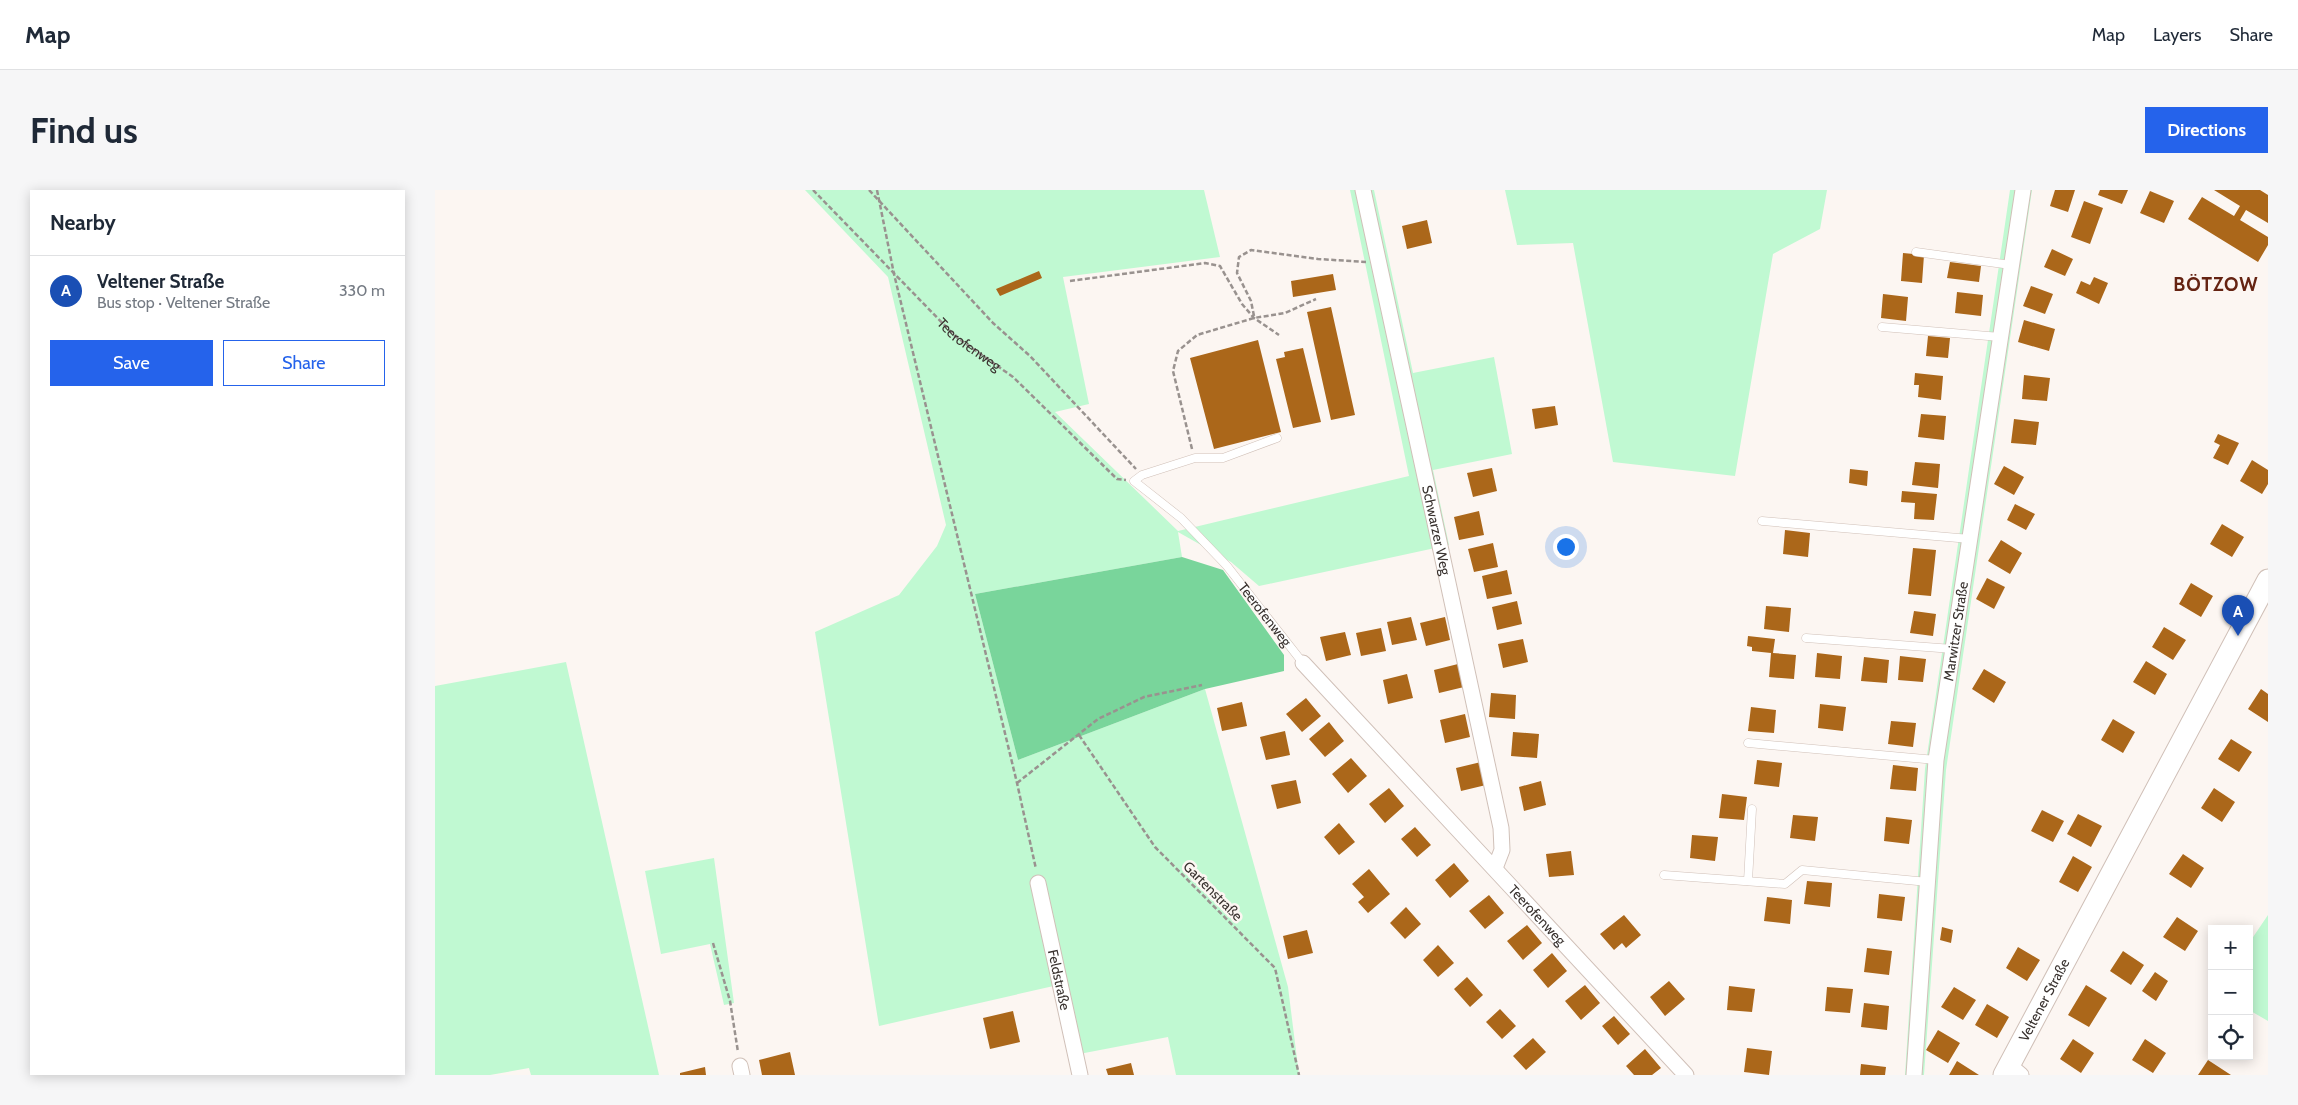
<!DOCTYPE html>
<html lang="en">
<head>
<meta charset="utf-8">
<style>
	:root { --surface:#fff; --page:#f6f6f7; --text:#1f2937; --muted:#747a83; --line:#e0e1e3; --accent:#2563eb }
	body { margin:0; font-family:Cabin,sans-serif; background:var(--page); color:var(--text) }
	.controls { position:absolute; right:15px; bottom:15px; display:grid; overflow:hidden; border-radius:0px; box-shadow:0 2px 12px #0003 }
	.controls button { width:45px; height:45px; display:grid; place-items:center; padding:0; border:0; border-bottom:1px solid var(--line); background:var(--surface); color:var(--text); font:25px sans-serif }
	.you { position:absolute; left:1130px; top:356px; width:18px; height:18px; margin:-12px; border:4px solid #fff; border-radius:50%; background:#1a73e8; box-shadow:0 0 0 8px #1a73e833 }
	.badge { display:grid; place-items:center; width:32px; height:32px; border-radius:50%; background:var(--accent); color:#fff; font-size:16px; font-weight:700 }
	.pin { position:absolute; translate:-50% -41px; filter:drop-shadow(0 1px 2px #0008) }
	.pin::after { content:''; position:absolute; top:26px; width:18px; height:15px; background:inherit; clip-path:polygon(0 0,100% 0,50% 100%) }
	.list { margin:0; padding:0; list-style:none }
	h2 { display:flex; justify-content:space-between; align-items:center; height:65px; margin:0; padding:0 20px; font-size:21px }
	h2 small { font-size:16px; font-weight:400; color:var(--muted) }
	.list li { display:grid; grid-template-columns:32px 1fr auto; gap:15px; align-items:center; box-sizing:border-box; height:70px; padding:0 20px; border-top:1px solid var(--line) }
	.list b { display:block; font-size:19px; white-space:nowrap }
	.list p { margin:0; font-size:16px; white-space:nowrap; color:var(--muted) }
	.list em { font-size:16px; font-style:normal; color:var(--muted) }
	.actions { display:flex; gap:10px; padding:15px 20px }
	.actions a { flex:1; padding:11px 0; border:1px solid var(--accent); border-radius:0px; text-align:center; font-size:18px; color:var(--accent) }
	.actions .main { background:var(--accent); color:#fff }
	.icon { flex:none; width:28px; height:28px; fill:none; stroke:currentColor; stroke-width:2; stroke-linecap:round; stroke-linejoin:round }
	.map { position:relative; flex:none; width:1833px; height:885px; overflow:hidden; border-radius:0px }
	header { display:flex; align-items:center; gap:30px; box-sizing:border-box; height:70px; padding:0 25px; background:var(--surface); border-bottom:1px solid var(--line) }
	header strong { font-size:24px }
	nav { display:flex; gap:28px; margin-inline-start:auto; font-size:18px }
	.intro { display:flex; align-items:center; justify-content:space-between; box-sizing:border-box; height:120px; padding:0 30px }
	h1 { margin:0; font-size:35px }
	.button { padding:12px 22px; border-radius:0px; background:var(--accent); color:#fff; font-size:18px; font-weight:700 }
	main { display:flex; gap:30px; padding:0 30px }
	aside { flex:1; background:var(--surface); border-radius:0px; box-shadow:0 2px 12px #0003 }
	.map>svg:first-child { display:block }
	.green { fill:#c0f9d2 }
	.forest { fill:#79d59b }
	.building { fill:#ab671a }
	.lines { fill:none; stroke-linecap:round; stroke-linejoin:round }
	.lane-casing { stroke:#d0c0b8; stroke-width:9 }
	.street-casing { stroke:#d0c0b8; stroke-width:17 }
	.secondary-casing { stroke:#d0c0b8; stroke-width:23 }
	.path { stroke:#99928f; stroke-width:2.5; stroke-dasharray:5 2.5; stroke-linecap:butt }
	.lane { stroke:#fff; stroke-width:8 }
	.street { stroke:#fff; stroke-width:15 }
	.secondary { stroke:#fff; stroke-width:21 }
	.labels { text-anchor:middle; stroke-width:5; stroke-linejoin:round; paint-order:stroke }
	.street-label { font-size:14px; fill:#39322f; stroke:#fcf6f2 }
	.district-label { font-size:19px; font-weight:bold; letter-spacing:1px; fill:#652312; stroke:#fcf6f2 }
</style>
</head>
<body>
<header>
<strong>Map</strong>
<nav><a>Map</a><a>Layers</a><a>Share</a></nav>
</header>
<div class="intro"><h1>Find us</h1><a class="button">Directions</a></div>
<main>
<aside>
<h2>Nearby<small></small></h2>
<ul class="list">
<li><span class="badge" style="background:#1a4fb4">A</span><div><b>Veltener Straße</b><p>Bus stop · Veltener Straße</p></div><em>330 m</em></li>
</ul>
<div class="actions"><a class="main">Save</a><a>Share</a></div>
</aside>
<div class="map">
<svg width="1833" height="885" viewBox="0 0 1833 885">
	<rect width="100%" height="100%" fill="#fcf6f2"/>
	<path class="green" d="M370,0H769L785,67L628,87L654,214L620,222L743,341L974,286L915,0H939L978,183L1059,167L1077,264L998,280L1014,355L824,396L796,372L743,342L747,367L540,404L583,570L770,499L853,797L864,885H741L733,847L639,865L623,795L444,836L380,442L464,405L502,356L511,335L453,87Z
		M1070,0H1392L1385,39L1338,64L1300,286L1178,272L1138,53L1082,55Z
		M1575,0H1597L1511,580L1489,885H1470L1490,579Z
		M131,472L224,885H96L94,878L55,885H0V496Z
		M279,668L299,813L289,815L275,754L226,764L210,681Z
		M1833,725V831L1814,820V753Z"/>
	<path class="forest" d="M747,367L788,380L849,465V481L770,499L583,570L540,404Z"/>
	<path class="building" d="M1620,0H1640L1633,22L1615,16Z
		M1665,0H1693L1687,14L1663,5Z
		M1779,0H1825L1833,5V33L1811,20L1805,30L1833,47V55L1823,72L1753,29L1767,7L1799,26L1805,16Z
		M1715,1L1739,11L1729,33L1705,23Z
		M1649,11L1668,18L1655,54L1636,47Z
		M992,30L997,53L972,59L967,36Z
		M1617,59L1638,69L1630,86L1609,77Z
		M1468,63L1489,65L1487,93L1466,91Z
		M1515,72L1546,76L1544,92L1512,88Z
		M604,81L607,88L565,106L561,99Z
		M898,84L901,100L858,107L856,91Z
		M1659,87L1673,93L1664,114L1641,103L1646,91L1655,95Z
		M1596,96L1618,104L1610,124L1588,116Z
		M1522,102L1548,105L1546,126L1520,123Z
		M1448,104L1473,107L1471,131L1446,128Z
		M896,117L920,225L896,230L872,122Z
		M1589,130L1620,139L1614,161L1583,152Z
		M1493,146L1515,148L1513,168L1491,166Z
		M823,150L846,242L779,259L755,168Z
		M868,158L886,232L858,238L841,169L850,167L849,162Z
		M1480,183L1508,186L1506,210L1483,207L1484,195H1479Z
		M1589,185L1615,188L1612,211L1587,209Z
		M1120,216L1123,235L1100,239L1097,219Z
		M1486,224L1511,226L1509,250L1483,247Z
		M1579,229L1604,232L1601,255L1576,253Z
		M1783,244L1804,253L1793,275L1778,268L1785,255L1779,252Z
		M1817,270L1833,280V294L1827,304L1805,291Z
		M1480,272L1505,274L1503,298L1477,295Z
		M1569,276L1589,287L1579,305L1559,294Z
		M1057,278L1062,301L1038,307L1032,283Z
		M1415,279L1433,281L1432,296L1414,293Z
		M1467,301L1502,304L1499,330L1479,329L1480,313L1466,312Z
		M1580,314L1600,324L1591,340L1572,330Z
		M1044,321L1049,345L1024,350L1019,327Z
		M1787,334L1809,347L1797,367L1775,354Z
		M1350,340L1375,343L1373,367L1348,364Z
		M1566,350L1587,363L1575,384L1553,371Z
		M1058,353L1063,377L1039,382L1033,359Z
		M1478,358L1501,360L1496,406L1473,404Z
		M1072,380L1077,404L1052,409L1047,386Z
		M1552,388L1570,397L1559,419L1541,409Z
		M1756,393L1778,406L1766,427L1744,414Z
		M1082,411L1087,434L1062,440L1057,417Z
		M1331,416L1356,418L1354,442L1329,439Z
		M1479,421L1501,424L1498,446L1475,443Z
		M976,427L982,450L957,455L952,432Z
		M1010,427L1015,450L991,456L985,433Z
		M1729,437L1751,450L1738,470L1717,457Z
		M946,438L951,461L926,466L921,443Z
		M910,442L916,465L891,471L885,447Z
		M1313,446L1340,449L1338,463L1361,465L1359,489L1334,487L1336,463L1317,461V457L1312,456Z
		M1088,449L1093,472L1068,478L1063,454Z
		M1382,463L1407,466L1405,489L1380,487Z
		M1465,466L1491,469L1488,492L1463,490Z
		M1429,467L1454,470L1452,493L1426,491Z
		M1711,471L1732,484L1720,505L1698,492Z
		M1023,474L1029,497L1004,503L999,480Z
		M1549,479L1571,492L1559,513L1537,499Z
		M972,484L978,508L953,514L948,490Z
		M1826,499L1833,504V532L1813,519Z
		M1056,503L1081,505L1080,529L1054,527Z
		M871,508L886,526L867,542L851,524Z
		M807,512L812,536L787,541L782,518Z
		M1385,514L1411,517L1408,541L1383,538Z
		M1316,517L1341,520L1339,543L1313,541Z
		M1030,524L1035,547L1010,553L1005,530Z
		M1678,529L1700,542L1688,563L1666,550Z
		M1456,531L1481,533L1478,557L1453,554Z
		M894,532L909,551L890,567L874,549Z
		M850,541L855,565L831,570L825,547Z
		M1078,542L1104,544L1102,568L1076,566Z
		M1796,549L1817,562L1804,582L1783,569Z
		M916,568L932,586L913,603L897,584Z
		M1322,570L1347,573L1344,597L1319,594Z
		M1046,572L1051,595L1026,601L1021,578Z
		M1458,575L1483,578L1481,601L1455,599Z
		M861,590L866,613L842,619L836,595Z
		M1106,591L1111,615L1089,621L1084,597Z
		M954,598L969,616L950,633L934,614Z
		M1779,598L1800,612L1787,632L1766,618Z
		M1287,604L1312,607L1309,630L1284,628Z
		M1607,620L1629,631L1618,652L1596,641Z
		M1643,624L1667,636L1656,657L1632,644Z
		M1358,625L1383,627L1380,651L1355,648Z
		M1451,627L1477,630L1474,654L1449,651Z
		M904,633L920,652L904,665L889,647Z
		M980,637L996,655L982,667L966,649Z
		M1257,645L1283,647L1280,671L1255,668Z
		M1136,661L1139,685L1114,687L1111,664Z
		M1748,664L1769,678L1756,698L1734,684Z
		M1638,666L1657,677L1643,702L1624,692Z
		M1019,673L1034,691L1015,708L1000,690Z
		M934,679L955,704L933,723L923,712L929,707L917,694Z
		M1372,691L1397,693L1395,717L1369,714Z
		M1444,704L1470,707L1467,731L1442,728Z
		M1054,705L1069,723L1050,739L1034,721Z
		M1332,707L1357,710L1355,734L1329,731Z
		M971,717L986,734L970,749L955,733Z
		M1189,725L1206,745L1191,758L1187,753L1179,760L1165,744Z
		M1742,727L1763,741L1750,761L1728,747Z
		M1092,735L1107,753L1088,770L1072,751Z
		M1507,737L1518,740L1516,753L1505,750Z
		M872,740L878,763L853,769L848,746Z
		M1003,755L1019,773L1003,787L988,770Z
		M1583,757L1605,770L1592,791L1571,778Z
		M1432,758L1457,761L1454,785L1429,782Z
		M1688,761L1709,775L1696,795L1675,781Z
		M1117,763L1132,781L1113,798L1098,780Z
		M1720,782L1733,791L1721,811L1707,801Z
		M1032,787L1048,805L1035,817L1019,799Z
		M1234,791L1250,809L1230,826L1215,807Z
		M1150,795L1165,813L1146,830L1130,811Z
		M1651,795L1672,808L1654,837L1633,825Z
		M1294,796L1320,799L1317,822L1292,820Z
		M1392,797L1418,799L1415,823L1390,821Z
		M1519,797L1541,810L1528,830L1506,817Z
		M1429,813L1454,816L1452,840L1426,837Z
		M1552,814L1574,827L1562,848L1540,835Z
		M1065,819L1081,836L1067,849L1051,832Z
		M578,821L585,852L555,859L548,828Z
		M1179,826L1195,844L1183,855L1167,836Z
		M1503,840L1525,853L1513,873L1491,860Z
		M1098,848L1111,862L1091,880L1078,866Z
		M1638,849L1659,863L1646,883L1625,869Z
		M1710,849L1731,863L1718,883L1697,870Z
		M1312,858L1337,861L1334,885L1309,882Z
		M1210,859L1226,878L1217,885H1199L1191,876Z
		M355,862L360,885H327L324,870Z
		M1773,870L1796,885H1763Z
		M1522,871L1544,885H1514Z
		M696,873L699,885H673L671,879Z
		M1426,874L1451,877L1450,885H1425Z
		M270,877L271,885H245V883Z"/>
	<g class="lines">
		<defs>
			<g id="lane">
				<path d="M1481,62L1576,75"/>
				<path d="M1447,137L1565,147"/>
				<path id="s2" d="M842,248L788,268H760L707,285L699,291L746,328L792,376L868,473"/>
				<path d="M1327,331L1535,349"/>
				<path d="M1371,448L1518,459"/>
				<path d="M1313,553L1501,570"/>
				<path d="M1229,685L1350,694L1367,680L1493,692"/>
				<path d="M1313,691L1317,619"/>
			</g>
			<g id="street">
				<path id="s3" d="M928,0L1066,638L1067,660L1060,678"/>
				<path id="s4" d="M868,473L1251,885"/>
				<path id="s5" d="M603,693L645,885"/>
				<path d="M1574,875L1586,885"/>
				<path d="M305,876L307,885"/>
				<path id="s6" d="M1479,885L1501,570L1588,0"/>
			</g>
			<g id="secondary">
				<path id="s7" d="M1569,885L1833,390"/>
			</g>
		</defs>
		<use href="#lane" class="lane-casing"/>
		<use href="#street" class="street-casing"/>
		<use href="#secondary" class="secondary-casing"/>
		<g class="path">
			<path id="s1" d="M378,0L520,146L578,187L682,289L691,290"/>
			<path d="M434,0L558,133L595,166L701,279"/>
			<path d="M442,0L459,84L582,593L601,679"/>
			<path d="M635,91L770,73L785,76L807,114L819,128L844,145"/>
			<path d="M819,126L816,111L802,83L804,67L816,60L883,69L931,72"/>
			<path d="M757,259L738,181L743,161L762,145L819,128L850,123L881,109"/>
			<path d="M644,545L720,657L840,778L864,885"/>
			<path d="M582,593L663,529L709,507L767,495"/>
			<path d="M278,753L295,811L303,862"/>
		</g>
		<use href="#lane" class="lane"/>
		<use href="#street" class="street"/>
		<use href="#secondary" class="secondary"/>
	</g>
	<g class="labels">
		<g class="street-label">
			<text dy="5" stroke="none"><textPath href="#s1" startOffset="220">Teerofenweg</textPath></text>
			<text dy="5" stroke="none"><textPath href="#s3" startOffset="348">Schwarzer Weg</textPath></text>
			<text dy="5" stroke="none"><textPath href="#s2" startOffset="339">Teerofenweg</textPath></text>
			<text dy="5" stroke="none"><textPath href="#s6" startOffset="446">Marwitzer Straße</textPath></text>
			<text transform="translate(778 701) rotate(45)" y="5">Gartenstraße</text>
			<text dy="5" stroke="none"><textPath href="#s4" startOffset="344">Teerofenweg</textPath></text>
			<text dy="5" stroke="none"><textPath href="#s5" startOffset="99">Feldstraße</textPath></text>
			<text dy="5" stroke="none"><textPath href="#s7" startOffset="85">Veltener Straße</textPath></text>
		</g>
		<g class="district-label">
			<text x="1781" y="101">BÖTZOW</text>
		</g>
	</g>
</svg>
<div class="controls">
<button>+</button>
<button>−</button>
<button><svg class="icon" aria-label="locate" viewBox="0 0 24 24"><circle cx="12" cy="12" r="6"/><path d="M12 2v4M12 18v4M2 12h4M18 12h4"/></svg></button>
</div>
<div class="you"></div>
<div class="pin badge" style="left:1803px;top:446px;background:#1a4fb4">A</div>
</div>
</main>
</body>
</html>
